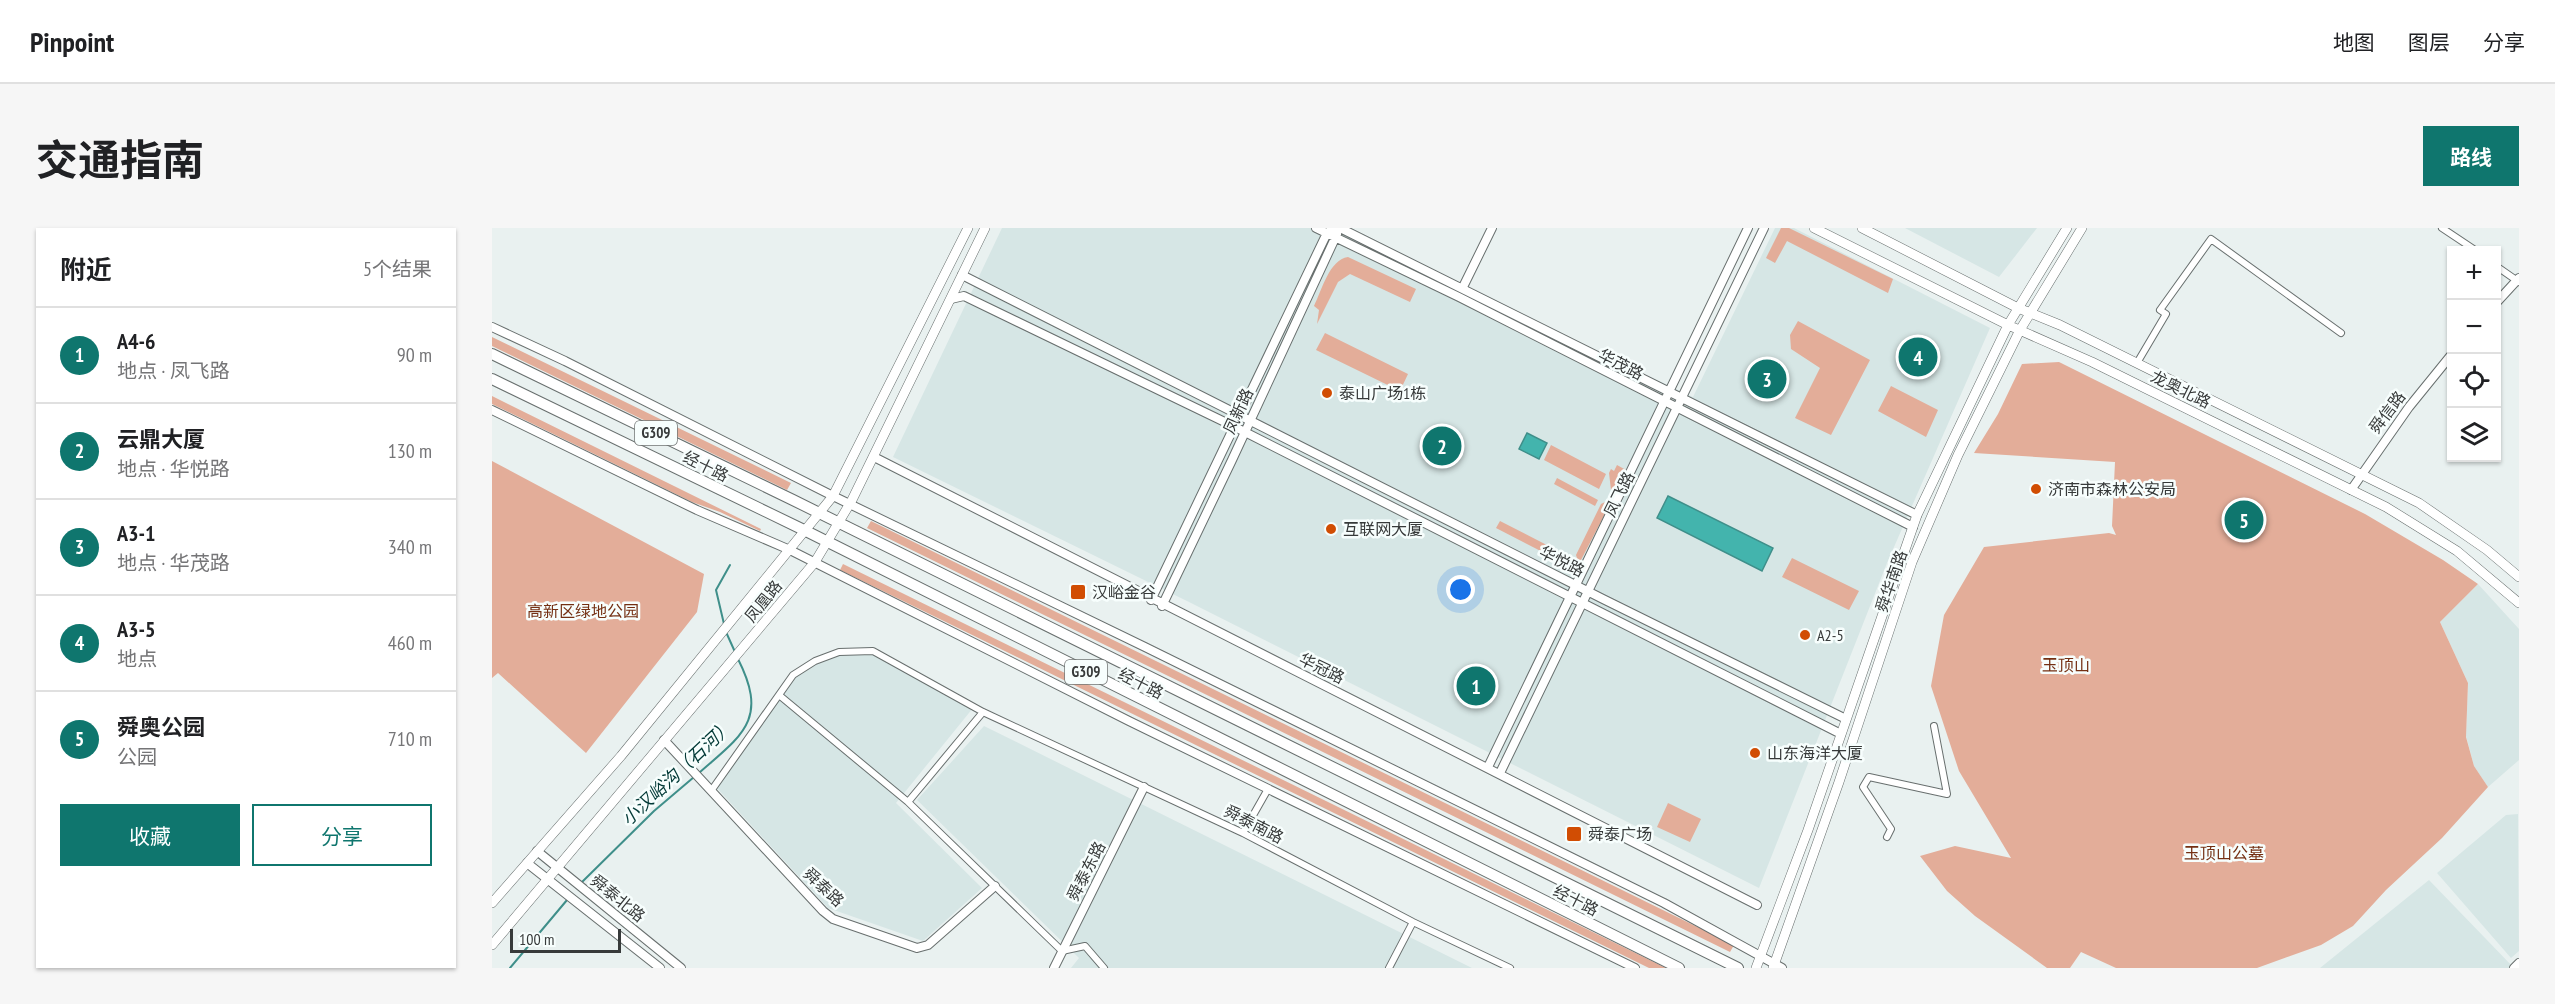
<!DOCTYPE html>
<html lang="zh">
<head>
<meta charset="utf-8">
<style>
	:root { --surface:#fff; --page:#f6f6f6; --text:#202124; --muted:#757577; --line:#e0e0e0; --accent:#0f766e }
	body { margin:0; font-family:"PT Sans Narrow","Noto Sans SC",sans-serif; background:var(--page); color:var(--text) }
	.controls { position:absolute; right:18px; top:18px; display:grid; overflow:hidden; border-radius:0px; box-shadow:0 2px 4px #0004 }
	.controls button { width:54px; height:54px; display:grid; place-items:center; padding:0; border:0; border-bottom:2px solid var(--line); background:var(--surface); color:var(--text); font:30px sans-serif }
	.scale { position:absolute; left:18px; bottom:15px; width:111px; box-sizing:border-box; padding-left:6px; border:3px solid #373a3a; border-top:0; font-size:16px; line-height:21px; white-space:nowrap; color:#373a3a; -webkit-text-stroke:4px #f7fefd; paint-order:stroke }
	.you { position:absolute; left:969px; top:362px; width:21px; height:21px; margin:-15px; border:4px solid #fff; border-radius:50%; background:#1a73e8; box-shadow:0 0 0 9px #1a73e833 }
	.badge { display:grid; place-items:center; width:39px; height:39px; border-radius:50%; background:var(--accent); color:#fff; font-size:20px; font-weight:700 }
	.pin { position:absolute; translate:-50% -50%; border:3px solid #fff; box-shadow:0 2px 6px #0006 }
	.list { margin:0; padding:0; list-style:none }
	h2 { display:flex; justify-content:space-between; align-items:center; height:78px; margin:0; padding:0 24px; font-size:26px }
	h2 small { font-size:20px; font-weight:400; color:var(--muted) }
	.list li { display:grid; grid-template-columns:39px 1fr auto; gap:18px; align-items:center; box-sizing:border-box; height:96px; padding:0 24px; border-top:2px solid var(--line) }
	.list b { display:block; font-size:22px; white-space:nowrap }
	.list p { margin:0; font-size:20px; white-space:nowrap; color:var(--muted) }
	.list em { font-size:20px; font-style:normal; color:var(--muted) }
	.actions { display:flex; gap:12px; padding:18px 24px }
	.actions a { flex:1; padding:14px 0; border:2px solid var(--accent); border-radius:0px; text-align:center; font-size:21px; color:var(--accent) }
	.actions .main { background:var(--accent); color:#fff }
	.icon { flex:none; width:33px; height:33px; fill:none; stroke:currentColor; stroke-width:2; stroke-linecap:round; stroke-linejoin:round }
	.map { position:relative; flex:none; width:2027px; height:740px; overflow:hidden; border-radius:0px }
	header { display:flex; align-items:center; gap:36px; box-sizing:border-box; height:84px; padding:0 30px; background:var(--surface); border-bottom:2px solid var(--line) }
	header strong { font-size:28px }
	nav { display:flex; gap:33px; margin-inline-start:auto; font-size:21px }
	.intro { display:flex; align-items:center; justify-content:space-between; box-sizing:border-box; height:144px; padding:0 36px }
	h1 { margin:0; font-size:42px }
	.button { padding:15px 27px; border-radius:0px; background:var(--accent); color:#fff; font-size:21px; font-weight:700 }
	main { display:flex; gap:36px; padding:0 36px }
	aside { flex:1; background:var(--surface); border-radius:0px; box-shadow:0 2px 4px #0004 }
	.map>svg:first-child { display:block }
	.built { fill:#d6e6e5 }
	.green { fill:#e3ad99 }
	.water { fill:#43b4ad; stroke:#3f8f8a; stroke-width:1.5 }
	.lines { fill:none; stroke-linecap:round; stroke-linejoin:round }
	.stream { stroke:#3f8f8a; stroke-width:2 }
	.street-casing { stroke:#686f6e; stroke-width:8 }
	.secondary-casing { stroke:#686f6e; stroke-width:10 }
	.primary-casing { stroke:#686f6e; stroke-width:10 }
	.highway-casing { stroke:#686f6e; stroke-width:12 }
	.street { stroke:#fff; stroke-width:6 }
	.secondary { stroke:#fff; stroke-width:8 }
	.primary { stroke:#fff; stroke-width:9 }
	.highway { stroke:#fff; stroke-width:10 }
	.poi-dot { fill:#d14d03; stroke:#f7fefd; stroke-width:2 }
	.labels { text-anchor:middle; stroke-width:5; stroke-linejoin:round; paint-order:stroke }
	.shield { fill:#f7fefd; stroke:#717574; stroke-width:1.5 }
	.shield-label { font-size:15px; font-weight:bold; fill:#373a3a }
	.street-label { font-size:16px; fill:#373a3a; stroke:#f7fefd }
	.poi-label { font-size:16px; fill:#373a3a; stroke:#f7fefd; text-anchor:start }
	.park-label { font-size:16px; fill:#742f12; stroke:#f7fefd }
	.water-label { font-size:18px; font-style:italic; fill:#023936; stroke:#f7fefd }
</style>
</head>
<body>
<header>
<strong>Pinpoint</strong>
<nav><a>地图</a><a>图层</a><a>分享</a></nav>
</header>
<div class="intro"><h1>交通指南</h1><a class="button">路线</a></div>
<main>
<aside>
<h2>附近<small>5个结果</small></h2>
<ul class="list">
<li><span class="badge">1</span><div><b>A4-6</b><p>地点 · 凤飞路</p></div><em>90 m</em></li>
<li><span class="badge">2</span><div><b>云鼎大厦</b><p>地点 · 华悦路</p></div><em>130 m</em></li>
<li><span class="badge">3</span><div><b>A3-1</b><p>地点 · 华茂路</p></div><em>340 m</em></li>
<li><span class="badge">4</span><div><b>A3-5</b><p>地点</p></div><em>460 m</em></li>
<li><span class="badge">5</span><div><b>舜奥公园</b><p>公园</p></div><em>710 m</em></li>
</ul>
<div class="actions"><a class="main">收藏</a><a>分享</a></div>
</aside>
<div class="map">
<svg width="2027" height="740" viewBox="0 0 2027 740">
	<rect width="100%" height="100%" fill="#e9f1f0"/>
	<path class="built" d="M510,0H839L1201,169L1283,0H1302L1498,100L1395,335L1267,660L697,374L401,229Z
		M1413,0H1545L1507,49Z
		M1986,356L2027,401V532L1996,559L1982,538L1974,508L1976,455L1948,394Z
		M381,423L481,480L404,575L490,660L431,713L336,680L223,558L301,447L334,426Z
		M492,498L980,740H579L587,730L425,572Z
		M2026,586L2027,723L2019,730L1945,645L2014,587Z
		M1937,652L2022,740H1828Z"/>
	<path class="green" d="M1289,0H1297L1401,51L1396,65L1295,13L1283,35L1274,30Z
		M856,29L924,61L918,74L858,46L846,54L825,96L827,82L822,78C830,62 837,32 856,29Z
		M1306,93L1378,132L1339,207L1303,190L1328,140L1299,121L1298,107Z
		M833,105L916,146L908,163L824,122Z
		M0,109L299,255L295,262L0,118Z
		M1567,134L1873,286L1951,332L1986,356L1948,394L1976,455L1974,509L1982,538L1996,559L1950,610L1894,662L1861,698L1829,717L1765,740H1624L1589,724L1578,740H1555L1483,688L1455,663L1428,628L1463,618L1519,630L1467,543L1439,458L1452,387L1492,319L1617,305L1624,307L1620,298L1623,234L1482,225L1506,186L1530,136Z
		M1399,158L1446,182L1434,209L1386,183Z
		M0,168L269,301L268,303L228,284L200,274L0,176Z
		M1059,217L1114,246L1107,261L1052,232Z
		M0,233L212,346L205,384L94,525L6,445L0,450Z
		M1125,237L1134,242L1122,265L1119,262L1117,245L1119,241L1122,243Z
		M1065,250L1106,272L1103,278L1062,256Z
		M1113,274L1116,280L1089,332L1086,333L1084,327L1109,276Z
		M379,293L1242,717L1238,724L375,300Z
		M1008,293L1082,331L1078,338L1004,300Z
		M1300,330L1367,363L1357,382L1290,349Z
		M351,336L1174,740H1157L348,342Z
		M1176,575L1209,591L1198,614L1165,599Z"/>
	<path class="water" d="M1035,205L1055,215L1047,231L1027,221Z
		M1176,268L1281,320L1270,343L1165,290Z"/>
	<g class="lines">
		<path class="stream" d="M232,396L224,362L238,337
			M234,404L243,424
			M207,545C250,507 277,492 246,431
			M88,656L162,583L202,549
			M18,740L75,672"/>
		<defs>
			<path id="street" d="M1950,0L1983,22
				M2004,38L2027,54
				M1645,135L1674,86L1668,82L1719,11L1849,105
				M287,467L416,574
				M491,484L416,574L570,723L593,718L612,740
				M219,563L301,447L323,433L347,424L381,423L491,484L751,605L921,694L1018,740
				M751,605L776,561
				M1395,609L1399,601L1371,559L1377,549L1455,566L1442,498
				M897,740L921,694"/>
			<path id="secondary" d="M824,0L967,69L1421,299
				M848,0L1425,287
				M470,47L1111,371L1354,491
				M971,59L1000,0
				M459,71L472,68L741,198L1349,506
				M2004,75L2027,50
				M0,99L73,133L341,268L653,419L1172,675L1290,740
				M0,182L205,282L298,322L637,493L1143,740
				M382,229C675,380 970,528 1265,677
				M1859,262L1917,179L1960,126
				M659,372L835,5L842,0
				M670,378L740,232L845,6
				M172,512L331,683L341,691L425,720L436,717L503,658
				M996,539L1256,0
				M1008,545L1272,0
				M45,623L189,740
				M35,635L168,740
				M562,740L652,559
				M2022,740L2027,735"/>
			<path id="primary" d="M1322,0L1516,97L1600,134L1894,279L1965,323L2027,375
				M1370,0L1526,80L1568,97L1927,275L1995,322L2027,349
				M0,675L129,528L341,268L476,0
				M0,717L323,334L360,272L493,0
				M1264,740L1316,602L1425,287L1516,97L1575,0
				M1281,740L1347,554L1420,334L1466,227L1528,102L1590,0"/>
			<path id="highway" d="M0,126L301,272L1246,740
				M0,151L314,303L1187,740"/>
		</defs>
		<use href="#street" class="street-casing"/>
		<use href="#secondary" class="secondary-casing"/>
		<use href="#primary" class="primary-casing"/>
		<use href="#highway" class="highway-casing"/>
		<use href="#street" class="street"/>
		<use href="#secondary" class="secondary"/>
		<use href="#primary" class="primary"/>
		<use href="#highway" class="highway"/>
	</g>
	<g class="poi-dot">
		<circle cx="835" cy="165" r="6"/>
		<circle cx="1544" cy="261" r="6"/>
		<circle cx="839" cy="301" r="6"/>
		<rect x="578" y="356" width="16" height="16" rx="3"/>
		<circle cx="1313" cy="407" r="6"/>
		<circle cx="1263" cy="525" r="6"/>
		<rect x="1074" y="598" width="16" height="16" rx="3"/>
	</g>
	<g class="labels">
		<g class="shield">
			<rect x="143" y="193" width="42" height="24" rx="4.5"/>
			<rect x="573" y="432" width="42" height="24" rx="4.5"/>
		</g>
		<g class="shield-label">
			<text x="164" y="210">G309</text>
			<text x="594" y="449">G309</text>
		</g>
		<g class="street-label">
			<text transform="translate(1129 136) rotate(27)" y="6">华茂路</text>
			<text transform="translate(1689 161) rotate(26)" y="6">龙奥北路</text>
			<text transform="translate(746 183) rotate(-65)" y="6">凤新路</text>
			<text transform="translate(1895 184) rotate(-53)" y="6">舜信路</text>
			<text transform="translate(214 238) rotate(26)" y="6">经十路</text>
			<text transform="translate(1127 266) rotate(-64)" y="6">凤飞路</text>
			<text transform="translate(1070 333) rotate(27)" y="6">华悦路</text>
			<text transform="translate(1399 353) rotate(-71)" y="6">舜华南路</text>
			<text transform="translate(271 373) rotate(-51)" y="6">凤凰路</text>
			<text transform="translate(830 440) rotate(26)" y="6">华冠路</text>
			<text transform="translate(649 455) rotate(27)" y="6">经十路</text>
			<text transform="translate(762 596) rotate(27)" y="6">舜泰南路</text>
			<text transform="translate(594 643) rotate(-63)" y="6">舜泰东路</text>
			<text transform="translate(332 659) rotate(43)" y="6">舜泰路</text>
			<text transform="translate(126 670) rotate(39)" y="6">舜泰北路</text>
			<text transform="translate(1084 672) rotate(27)" y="6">经十路</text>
		</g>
		<g class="poi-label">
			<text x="847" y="171">泰山广场1栋</text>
			<text x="1556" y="267">济南市森林公安局</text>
			<text x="851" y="307">互联网大厦</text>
			<text x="600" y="370">汉峪金谷</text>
			<text x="1325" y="413">A2-5</text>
			<text x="1275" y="531">山东海洋大厦</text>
			<text x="1096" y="612">舜泰广场</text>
		</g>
		<g class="park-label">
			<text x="91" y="389">高新区绿地公园</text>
			<text x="1574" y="443">玉顶山</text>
			<text x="1732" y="631">玉顶山公墓</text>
		</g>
		<g class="water-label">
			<text transform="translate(185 545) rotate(-43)" y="6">小汉峪沟（石河）</text>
		</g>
	</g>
</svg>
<div class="controls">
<button>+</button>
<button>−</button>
<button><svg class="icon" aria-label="locate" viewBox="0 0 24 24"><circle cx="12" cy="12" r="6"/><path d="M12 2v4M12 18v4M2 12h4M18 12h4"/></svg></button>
<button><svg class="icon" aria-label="layers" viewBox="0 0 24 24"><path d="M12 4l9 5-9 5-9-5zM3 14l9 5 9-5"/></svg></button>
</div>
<div class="scale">100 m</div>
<div class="you"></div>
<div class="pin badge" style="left:984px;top:458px">1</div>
<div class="pin badge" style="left:950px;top:218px">2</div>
<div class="pin badge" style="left:1275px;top:151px">3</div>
<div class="pin badge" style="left:1426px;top:129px">4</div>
<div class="pin badge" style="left:1752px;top:292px">5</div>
</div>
</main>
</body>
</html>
